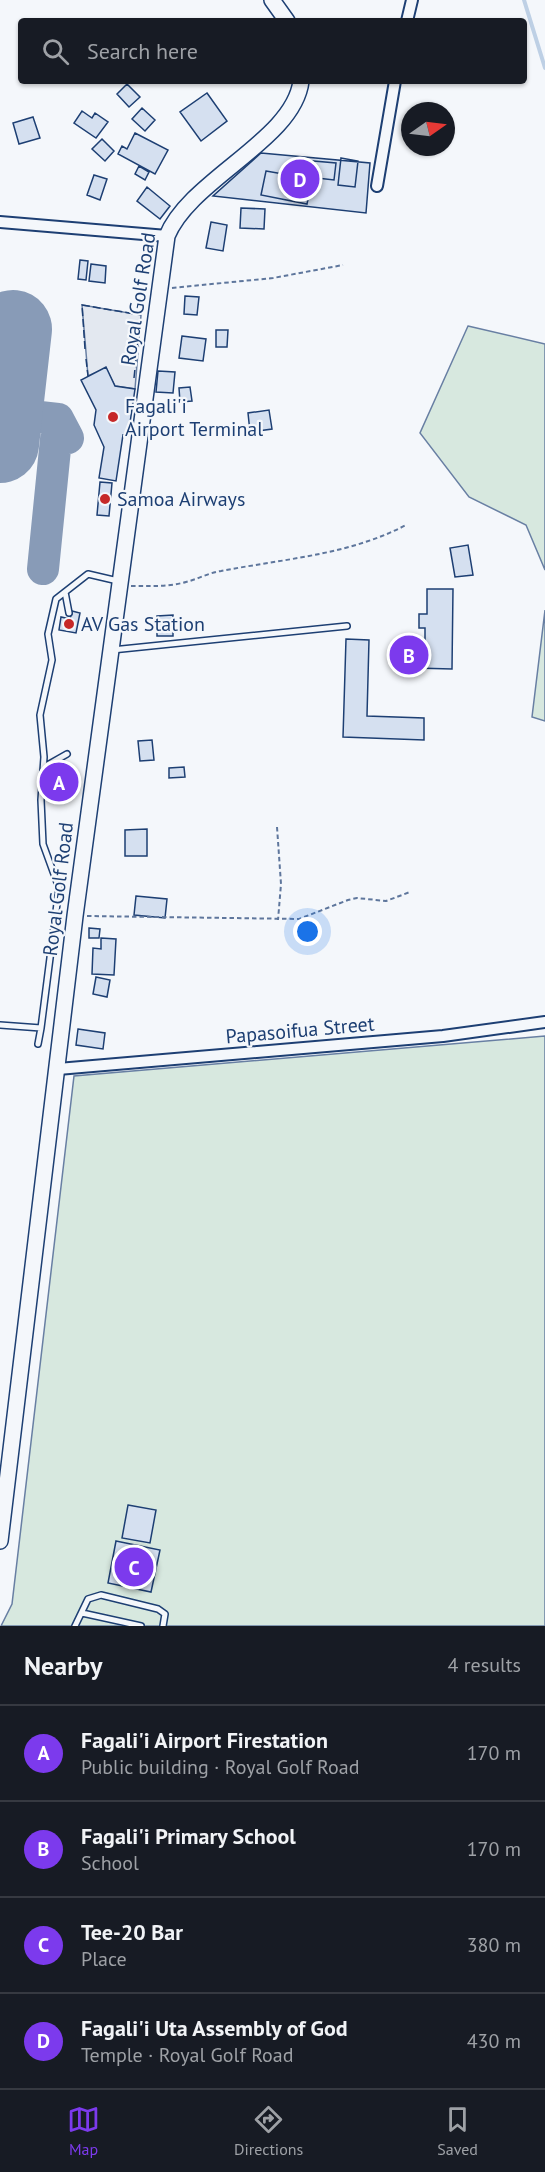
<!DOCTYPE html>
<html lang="en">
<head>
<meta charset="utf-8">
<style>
	:root { --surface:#171b24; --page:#242831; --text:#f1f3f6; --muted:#9ea1a6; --line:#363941; --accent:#7c3aed }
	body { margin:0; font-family:"PT Sans",sans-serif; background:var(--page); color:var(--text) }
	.compass { position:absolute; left:401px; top:102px; width:54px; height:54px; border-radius:50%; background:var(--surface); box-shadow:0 2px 4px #0004; rotate:76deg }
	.you { position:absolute; left:308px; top:932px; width:21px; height:21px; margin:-15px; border:4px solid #fff; border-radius:50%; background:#1a73e8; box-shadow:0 0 0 9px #1a73e833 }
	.badge { display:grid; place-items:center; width:39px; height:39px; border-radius:50%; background:var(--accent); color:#fff; font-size:20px; font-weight:700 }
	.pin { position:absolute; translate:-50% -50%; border:3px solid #fff; box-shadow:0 2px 6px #0006 }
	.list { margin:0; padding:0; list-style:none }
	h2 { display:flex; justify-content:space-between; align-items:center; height:78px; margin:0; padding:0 24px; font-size:26px }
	h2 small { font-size:20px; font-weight:400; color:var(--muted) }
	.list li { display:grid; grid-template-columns:39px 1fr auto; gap:18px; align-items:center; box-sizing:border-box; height:96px; padding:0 24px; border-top:2px solid var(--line) }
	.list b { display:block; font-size:22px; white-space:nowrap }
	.list p { margin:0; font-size:20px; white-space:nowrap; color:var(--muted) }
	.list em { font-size:20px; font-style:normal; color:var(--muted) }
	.icon { flex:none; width:33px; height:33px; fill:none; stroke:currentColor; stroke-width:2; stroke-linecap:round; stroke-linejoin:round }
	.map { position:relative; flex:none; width:545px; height:1626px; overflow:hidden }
	.search { position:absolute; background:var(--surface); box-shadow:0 2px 4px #0004; left:18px; right:18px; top:18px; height:66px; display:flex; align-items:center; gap:15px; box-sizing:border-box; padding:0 21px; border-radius:6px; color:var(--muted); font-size:22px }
	.sheet { height:462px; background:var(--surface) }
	nav { display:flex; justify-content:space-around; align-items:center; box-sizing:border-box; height:84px; border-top:2px solid var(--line); background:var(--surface); font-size:16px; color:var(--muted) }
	nav a { display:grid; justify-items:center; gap:3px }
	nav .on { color:var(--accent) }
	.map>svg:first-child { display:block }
	.green { fill:#d7e8df; stroke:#687fa3; stroke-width:1.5 }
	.parking { fill:#e3e8f0; stroke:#687fa3; stroke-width:1.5 }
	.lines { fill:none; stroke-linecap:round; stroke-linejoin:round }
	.stream { stroke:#bed0e5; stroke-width:4 }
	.taxiway { stroke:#889bb7; stroke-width:32 }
	.runway { stroke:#889bb7; stroke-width:78 }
	.building { fill:#d5e0f0; stroke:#1d3f73; stroke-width:1.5 }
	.lane-casing { stroke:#1d3f73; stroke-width:8 }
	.street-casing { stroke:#1d3f73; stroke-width:14 }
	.secondary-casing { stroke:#1d3f73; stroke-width:18 }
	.path { stroke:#5e769c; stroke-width:2; stroke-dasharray:4.5 3; stroke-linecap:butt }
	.lane { stroke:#f4f7fb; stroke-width:5 }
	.street { stroke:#f4f7fb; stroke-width:10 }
	.secondary { stroke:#f4f7fb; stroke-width:15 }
	.fence { stroke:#1d3f73; stroke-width:1.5; stroke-dasharray:8 3; stroke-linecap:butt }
	.poi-dot { fill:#c62828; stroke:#f4f7fb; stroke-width:2 }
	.labels { text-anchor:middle; stroke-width:4.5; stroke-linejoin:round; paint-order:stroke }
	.street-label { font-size:20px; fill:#1d3f73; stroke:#f4f7fb }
	.poi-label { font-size:20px; fill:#1d3f73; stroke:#f4f7fb; text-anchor:start }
</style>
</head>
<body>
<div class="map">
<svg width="545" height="1626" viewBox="0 0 545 1626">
	<rect width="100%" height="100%" fill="#f4f7fb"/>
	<path class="green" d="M468,326L545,344V570L526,525L469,497L420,433Z
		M545,610V721L532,717Z
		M545,1036V1626H1L12,1604L74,1076Z"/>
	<path class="parking" d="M82,305L141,315L135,389L115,386L106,368L88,376Z"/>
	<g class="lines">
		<path class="stream" d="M524,0L545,68"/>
		<path class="taxiway" d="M4,413L58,419L68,438
			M43,569L58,419"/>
		<path class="runway" d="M0,444L13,329"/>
	</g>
	<path class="building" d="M127,84L140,97L129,107L117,94Z
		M207,93L227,121L201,141L180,112Z
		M142,108L155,120L145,131L132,119Z
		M82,111L92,118L95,113L108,122L96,138L74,123Z
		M33,117L40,138L19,144L13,123Z
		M135,133L168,150L155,174L118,154L122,146L127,149Z
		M102,139L114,151L105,161L92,149Z
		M261,153L370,163L366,213L213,196Z
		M341,158L358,161L355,187L338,185Z
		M302,160L336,163L334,180L300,176Z
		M139,166L149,172L145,180L135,174Z
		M266,171L312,179L307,204L261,195Z
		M94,175L107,179L100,200L87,195Z
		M147,187L170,206L160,219L137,201Z
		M241,208L265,209L264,229L240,228Z
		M211,222L227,225L223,251L206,248Z
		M80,260L88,261L86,280L78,279Z
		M91,264L106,266L105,283L89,281Z
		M185,296L199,297L197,315L184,314Z
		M216,330H228L227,347H216Z
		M182,336L206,339L203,361L179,358Z
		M106,367L115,386L135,389L128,436L123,435L116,481L99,478L104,447L94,425L96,410L81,380Z
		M158,371L175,372L173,393L156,392Z
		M190,387L192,401L180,402L179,388Z
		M269,410L272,429L250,432L248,413Z
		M100,482L112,483L109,516L97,515Z
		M468,545L473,575L455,577L450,548Z
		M427,589H453L452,669L415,668L416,647L425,648V628H419V614H427Z
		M72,611L80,613L76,633L59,630L61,617L70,619Z
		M173,615V636H157V616Z
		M346,639L369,640L367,716L424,718V740L343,737Z
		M152,740L154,760L140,761L138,741Z
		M184,767L185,777L169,778V768Z
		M147,829V856H125V830Z
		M136,896L167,899L165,918L134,915Z
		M89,928L100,929L99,938H89Z
		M101,938L116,939L114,975L92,974L93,948L101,949Z
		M96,977L110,980L107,997L93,994Z
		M78,1029L105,1033L103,1049L76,1045Z
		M128,1505L156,1510L150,1543L122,1538Z
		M116,1541L160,1550L151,1592L108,1583Z"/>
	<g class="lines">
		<defs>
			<path id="lane" d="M65,592L69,613
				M112,650L347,626
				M44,767L67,754
				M0,1025L41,1028L59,888L43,844L41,800L44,757L40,715L52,660L48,634L56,599L88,574L118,581
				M38,1044L41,1028
				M82,1613L141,1626
				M75,1626L88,1599L101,1595L158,1609L165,1614L163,1626"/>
			<path id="street" d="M407,21L412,0
				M377,186L395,81
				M0,222L167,236
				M58,1069L443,1036L545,1022"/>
			<path id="secondary" d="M272,0L287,21
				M0,1541L75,916L167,236C190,179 294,140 301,81"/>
		</defs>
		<use href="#lane" class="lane-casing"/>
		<use href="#street" class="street-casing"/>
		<use href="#secondary" class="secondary-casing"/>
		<path class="path" d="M172,288L273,278L343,265
			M131,586C150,586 168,587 186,582C198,579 208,573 221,571C283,559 349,555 406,525
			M277,827L281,884L278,920
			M87,916L299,919L348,900L357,898L386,901L410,892"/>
		<use href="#lane" class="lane"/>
		<use href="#street" class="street"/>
		<use href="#secondary" class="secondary"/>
		<path class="fence" d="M85,349L82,305L141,315
			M86,359L88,376
			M134,378L139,331"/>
	</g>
	<g class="poi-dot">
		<circle cx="113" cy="417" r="6"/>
		<circle cx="105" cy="499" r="6"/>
		<circle cx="69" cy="624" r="6"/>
	</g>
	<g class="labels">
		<g class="street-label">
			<text transform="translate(138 299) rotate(-81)" y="7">Royal Golf Road</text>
			<text transform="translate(58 889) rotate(-83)" y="7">Royal Golf Road</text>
			<text transform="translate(300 1030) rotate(-5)" y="7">Papasoifua Street</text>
		</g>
		<g class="poi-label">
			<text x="125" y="413">Fagali'i<tspan x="125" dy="23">Airport Terminal</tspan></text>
			<text x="117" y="506">Samoa Airways</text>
			<text x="81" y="631">AV Gas Station</text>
		</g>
	</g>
</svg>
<svg class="compass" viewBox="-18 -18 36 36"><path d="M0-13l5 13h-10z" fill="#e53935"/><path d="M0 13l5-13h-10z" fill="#9ea1a6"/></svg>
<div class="you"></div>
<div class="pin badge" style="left:59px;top:782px">A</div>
<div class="pin badge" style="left:409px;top:655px">B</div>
<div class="pin badge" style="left:134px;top:1567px">C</div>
<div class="pin badge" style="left:300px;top:179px">D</div>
<div class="search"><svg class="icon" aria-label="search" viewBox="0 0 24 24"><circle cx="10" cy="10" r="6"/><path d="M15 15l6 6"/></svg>Search here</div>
</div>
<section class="sheet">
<h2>Nearby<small>4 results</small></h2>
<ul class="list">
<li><span class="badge">A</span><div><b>Fagali'i Airport Firestation</b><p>Public building · Royal Golf Road</p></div><em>170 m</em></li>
<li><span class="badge">B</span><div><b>Fagali'i Primary School</b><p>School</p></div><em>170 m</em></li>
<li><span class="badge">C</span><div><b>Tee-20 Bar</b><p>Place</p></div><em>380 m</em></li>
<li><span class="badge">D</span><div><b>Fagali'i Uta Assembly of God</b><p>Temple · Royal Golf Road</p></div><em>430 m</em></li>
</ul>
</section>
<nav>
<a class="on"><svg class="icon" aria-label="map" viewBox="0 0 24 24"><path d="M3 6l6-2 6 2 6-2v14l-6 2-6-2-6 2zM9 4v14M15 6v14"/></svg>Map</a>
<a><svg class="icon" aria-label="directions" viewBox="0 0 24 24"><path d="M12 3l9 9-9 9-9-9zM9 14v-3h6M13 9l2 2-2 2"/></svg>Directions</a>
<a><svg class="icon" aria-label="saved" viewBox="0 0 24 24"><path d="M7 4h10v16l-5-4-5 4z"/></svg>Saved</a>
</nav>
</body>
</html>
